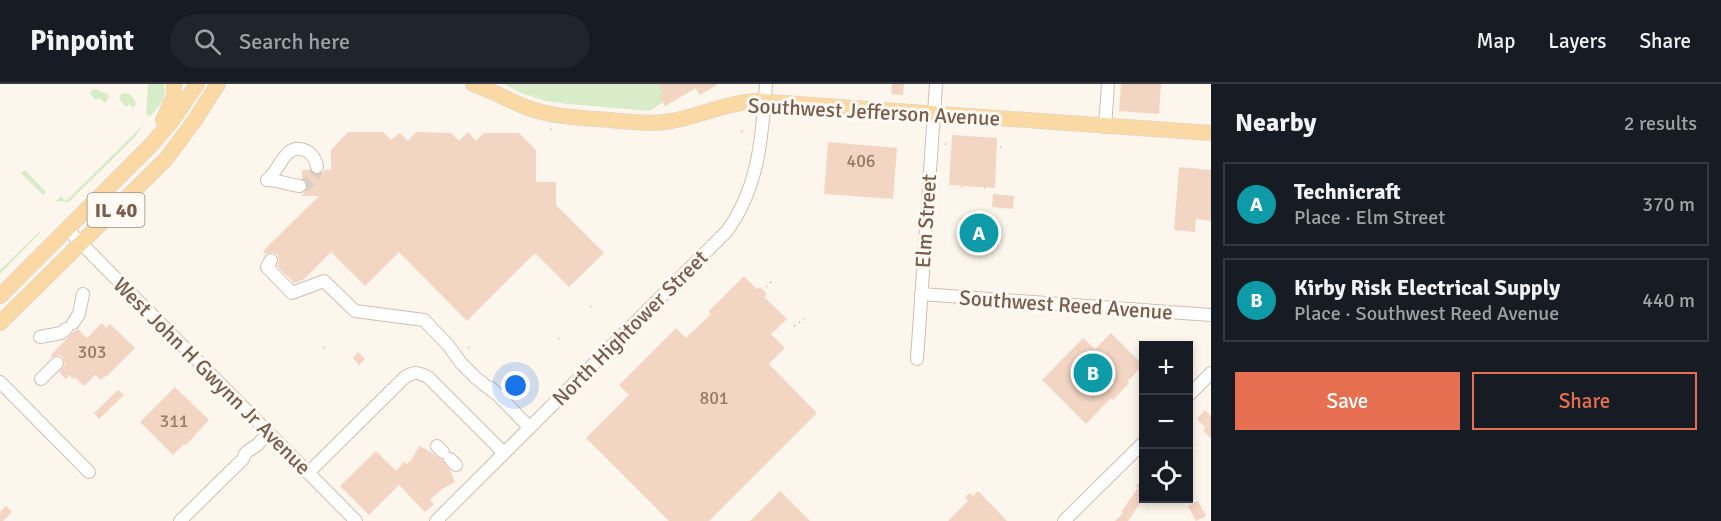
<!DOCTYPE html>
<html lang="en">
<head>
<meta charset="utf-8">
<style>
	:root { --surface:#171b24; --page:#20242c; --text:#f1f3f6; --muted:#9ea1a6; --line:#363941; --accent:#e76f51 }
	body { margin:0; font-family:Signika,sans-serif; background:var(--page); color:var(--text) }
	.controls { position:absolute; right:18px; bottom:18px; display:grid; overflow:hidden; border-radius:0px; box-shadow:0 3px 9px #0003 }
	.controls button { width:54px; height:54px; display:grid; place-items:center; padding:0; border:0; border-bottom:2px solid var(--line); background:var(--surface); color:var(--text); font:30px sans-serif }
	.you { position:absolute; left:516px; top:302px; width:21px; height:21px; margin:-15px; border:4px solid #fff; border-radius:50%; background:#1a73e8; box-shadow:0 0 0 9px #1a73e833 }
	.badge { display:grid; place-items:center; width:39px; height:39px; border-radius:50%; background:var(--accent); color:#fff; font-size:20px; font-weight:700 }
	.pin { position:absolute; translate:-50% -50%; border:3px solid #fff; box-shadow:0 2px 6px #0006 }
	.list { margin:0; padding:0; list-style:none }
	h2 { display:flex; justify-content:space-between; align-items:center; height:78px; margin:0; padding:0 24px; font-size:26px }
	h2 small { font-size:20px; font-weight:400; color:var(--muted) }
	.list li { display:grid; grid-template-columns:39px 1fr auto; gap:18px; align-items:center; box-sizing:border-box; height:84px; margin:0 12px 12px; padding:0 12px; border:2px solid var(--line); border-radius:0px }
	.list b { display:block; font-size:22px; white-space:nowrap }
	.list p { margin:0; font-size:20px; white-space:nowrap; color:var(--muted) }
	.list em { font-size:20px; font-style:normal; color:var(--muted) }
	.actions { display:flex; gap:12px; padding:18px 24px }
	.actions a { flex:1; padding:14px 0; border:2px solid var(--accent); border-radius:0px; text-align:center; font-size:21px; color:var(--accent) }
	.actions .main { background:var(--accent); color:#fff }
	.icon { flex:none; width:33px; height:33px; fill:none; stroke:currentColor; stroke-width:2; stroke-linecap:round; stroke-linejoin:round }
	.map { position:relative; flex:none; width:1211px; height:437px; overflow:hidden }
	header { display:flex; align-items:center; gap:36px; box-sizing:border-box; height:84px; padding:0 30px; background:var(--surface); border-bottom:2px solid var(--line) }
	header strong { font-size:28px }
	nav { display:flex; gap:33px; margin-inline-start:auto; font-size:21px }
	.search { width:420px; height:54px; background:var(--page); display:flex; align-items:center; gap:15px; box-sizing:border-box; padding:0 21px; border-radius:33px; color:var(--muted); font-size:22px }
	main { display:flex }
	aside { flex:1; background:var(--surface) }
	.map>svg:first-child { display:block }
	.green { fill:#d8ecc9 }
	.building { fill:#f3d5c3 }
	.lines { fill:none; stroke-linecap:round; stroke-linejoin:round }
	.minor-tunnel { stroke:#dcd0c4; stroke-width:12; stroke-dasharray:12 6; stroke-linecap:butt }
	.minor-casing { stroke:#d1beb0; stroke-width:14 }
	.major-casing { stroke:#dad1cd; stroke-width:16 }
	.path { stroke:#d9b8a5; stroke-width:1.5; stroke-dasharray:1.5 4.5; stroke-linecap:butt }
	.minor { stroke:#fff; stroke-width:12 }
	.major { stroke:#fbd9a5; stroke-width:15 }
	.labels { text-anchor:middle; stroke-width:6; stroke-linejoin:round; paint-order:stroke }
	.number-label { font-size:18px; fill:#987a6a }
	.shield { fill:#fffaf3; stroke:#a28b7f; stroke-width:1.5 }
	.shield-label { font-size:20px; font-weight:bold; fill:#7a5c4d }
	.street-label { font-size:21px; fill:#7a5c4d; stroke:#fffaf3 }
</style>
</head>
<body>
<header>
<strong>Pinpoint</strong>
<div class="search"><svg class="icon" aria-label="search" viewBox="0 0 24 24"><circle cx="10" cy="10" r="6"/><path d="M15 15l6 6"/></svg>Search here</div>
<nav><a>Map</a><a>Layers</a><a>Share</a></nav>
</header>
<main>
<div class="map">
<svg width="1211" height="437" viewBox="0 0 1211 437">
	<rect width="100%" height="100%" fill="#fdf6ec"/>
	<path class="green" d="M148,0H164C168,14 159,22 150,33L146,29Z
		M504,0H717L700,11L695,4L665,22L663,18L650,27L568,20L546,17L521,9Z
		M94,5L108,10L109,14L105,19L99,14L96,16L91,11L90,8Z
		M126,9C132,11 134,14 136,20L133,24L129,20L126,23L119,15L121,10Z
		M145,39L133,55L69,118L55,117L61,112L66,117Z
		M25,86L46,108L43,111L21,89Z
		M39,148L40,149L0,190V186Z"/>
	<path class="building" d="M657,0H718L700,11L696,4L665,22L659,12L663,10Z
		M892,0H904L903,11L891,10Z
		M1121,0H1161L1159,30L1119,27Z
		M348,48H383L391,56L400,49L408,57L416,48L451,49L459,57L468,48L476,57L484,49H519L536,66V98H556V121L604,169L569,203L535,169L467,237L399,168L365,202L331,168L303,196L294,199L277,182L279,177L278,171L272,168L265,170L263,167L319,112H302L308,103L307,98L302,94V86H310L314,91H318L322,90L325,86H331V66Z
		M952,51L997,54L995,104L949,101Z
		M828,58L897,64L893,115L824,110Z
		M1179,83L1211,86V137L1196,135L1195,148L1174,146Z
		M993,110L1014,112L1013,125L992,123Z
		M960,135L999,138L998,163L958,160Z
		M744,192L757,205L760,203L767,210L764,213L787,235L771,250L785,264L769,280L817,329L709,437H669L586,354L629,311L619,301L676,244L686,254L711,230L709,227Z
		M102,239L106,244L110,240L135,264L106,293L105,292L101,296L95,291L84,302L75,293L73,295L69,291L66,295L59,288L65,281L63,274L59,271L51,273L50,272L74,247L78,245L87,254Z
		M1111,249L1143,281L1128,297L1129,299L1113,316L1111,314L1086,340L1042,296L1083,254L1095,265Z
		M358,268L365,275L359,281L353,274Z
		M175,303L209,336L186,361L184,360L173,371L140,338Z
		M118,306L124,311L99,335L94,329Z
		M1205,326L1211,332V355L1203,346L1206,344L1197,335Z
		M419,362L431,368L442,376L450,386L455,398L442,405L430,416L434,420L425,428L399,401L369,431L340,402L376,367L396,387L404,378L407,380L412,375Z
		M1143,394V415L1128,437H1115L1123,429L1121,428L1138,404L1136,402Z
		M780,407L810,437H750Z
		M978,407L1007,437H948L968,417L965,413L970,409L973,412Z
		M1198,417L1206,432L1196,437L1188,422Z
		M6,422L12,428L3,437H0V428Z"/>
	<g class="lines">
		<path class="minor-tunnel" d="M300,102C311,100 316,93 317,83"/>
		<defs>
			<path id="minor" d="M1105,43L1108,0
				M267,96C280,87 285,56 307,67C313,71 316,76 317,83
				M267,96C279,96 289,101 300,102
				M68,146L356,437
				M271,176L267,183L292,209L324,197L355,227L424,236L448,261L461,279L476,294L495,309
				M921,210L1211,231
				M73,239L79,230L83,210
				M40,253L61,249L66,245
				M917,275L936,0
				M41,295L57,279
				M0,298L89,388
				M491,304L530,344
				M1188,312L1211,289
				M437,362L443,368
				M450,375L456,381
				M308,389L404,294C414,287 419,288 429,294L504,369
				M180,437L243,375C245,366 251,366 257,361C261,357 265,353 269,349
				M436,437L727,147C759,103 762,53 766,0
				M1064,437L1144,358"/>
			<path id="major" d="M473,0C492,6 509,17 528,24C554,33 582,34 610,36C628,38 647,40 665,38C696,34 724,19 755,17L1211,49
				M163,36L174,12V0
				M0,212L152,60L174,34L197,0
				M0,239L166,75L195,36L218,0"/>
		</defs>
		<use href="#minor" class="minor-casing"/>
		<use href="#major" class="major-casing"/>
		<path class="path" d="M551,46V43
			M741,47L743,48
			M945,60L951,61
			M1000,63L1002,64
			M961,103H962
			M984,104H985
			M766,203L773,196
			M590,222L591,223
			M794,242L805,235
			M558,254L559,255
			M323,264L326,261
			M468,264L471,262"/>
		<use href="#minor" class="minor"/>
		<use href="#major" class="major"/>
	</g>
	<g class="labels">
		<g class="number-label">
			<text x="861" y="83">406</text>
			<text x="92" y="274">303</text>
			<text x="714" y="320">801</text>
			<text x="174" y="343">311</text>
		</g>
		<rect class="shield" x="87.5" y="109" width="57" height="34" rx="4.5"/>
		<g class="shield-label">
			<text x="116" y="133">IL 40</text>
		</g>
		<g class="street-label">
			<text transform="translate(874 28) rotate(3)" y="7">Southwest Jefferson Avenue</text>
			<text transform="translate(926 137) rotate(-86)" y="7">Elm Street</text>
			<text transform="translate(1066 221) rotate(4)" y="7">Southwest Reed Avenue</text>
			<text transform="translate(630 244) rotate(-45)" y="7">North Hightower Street</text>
			<text transform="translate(212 292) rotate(45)" y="7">West John H Gwynn Jr Avenue</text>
		</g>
	</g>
</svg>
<div class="controls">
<button>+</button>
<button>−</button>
<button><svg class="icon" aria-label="locate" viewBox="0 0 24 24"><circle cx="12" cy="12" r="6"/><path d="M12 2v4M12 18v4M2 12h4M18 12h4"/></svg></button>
</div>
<div class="you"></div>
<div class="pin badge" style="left:979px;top:149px;background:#0f9aa8">A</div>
<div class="pin badge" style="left:1093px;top:289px;background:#0f9aa8">B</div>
</div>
<aside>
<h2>Nearby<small>2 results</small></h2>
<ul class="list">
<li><span class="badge" style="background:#0f9aa8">A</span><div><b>Technicraft</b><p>Place · Elm Street</p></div><em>370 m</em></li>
<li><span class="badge" style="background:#0f9aa8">B</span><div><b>Kirby Risk Electrical Supply</b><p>Place · Southwest Reed Avenue</p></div><em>440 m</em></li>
</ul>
<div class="actions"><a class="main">Save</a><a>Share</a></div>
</aside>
</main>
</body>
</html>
